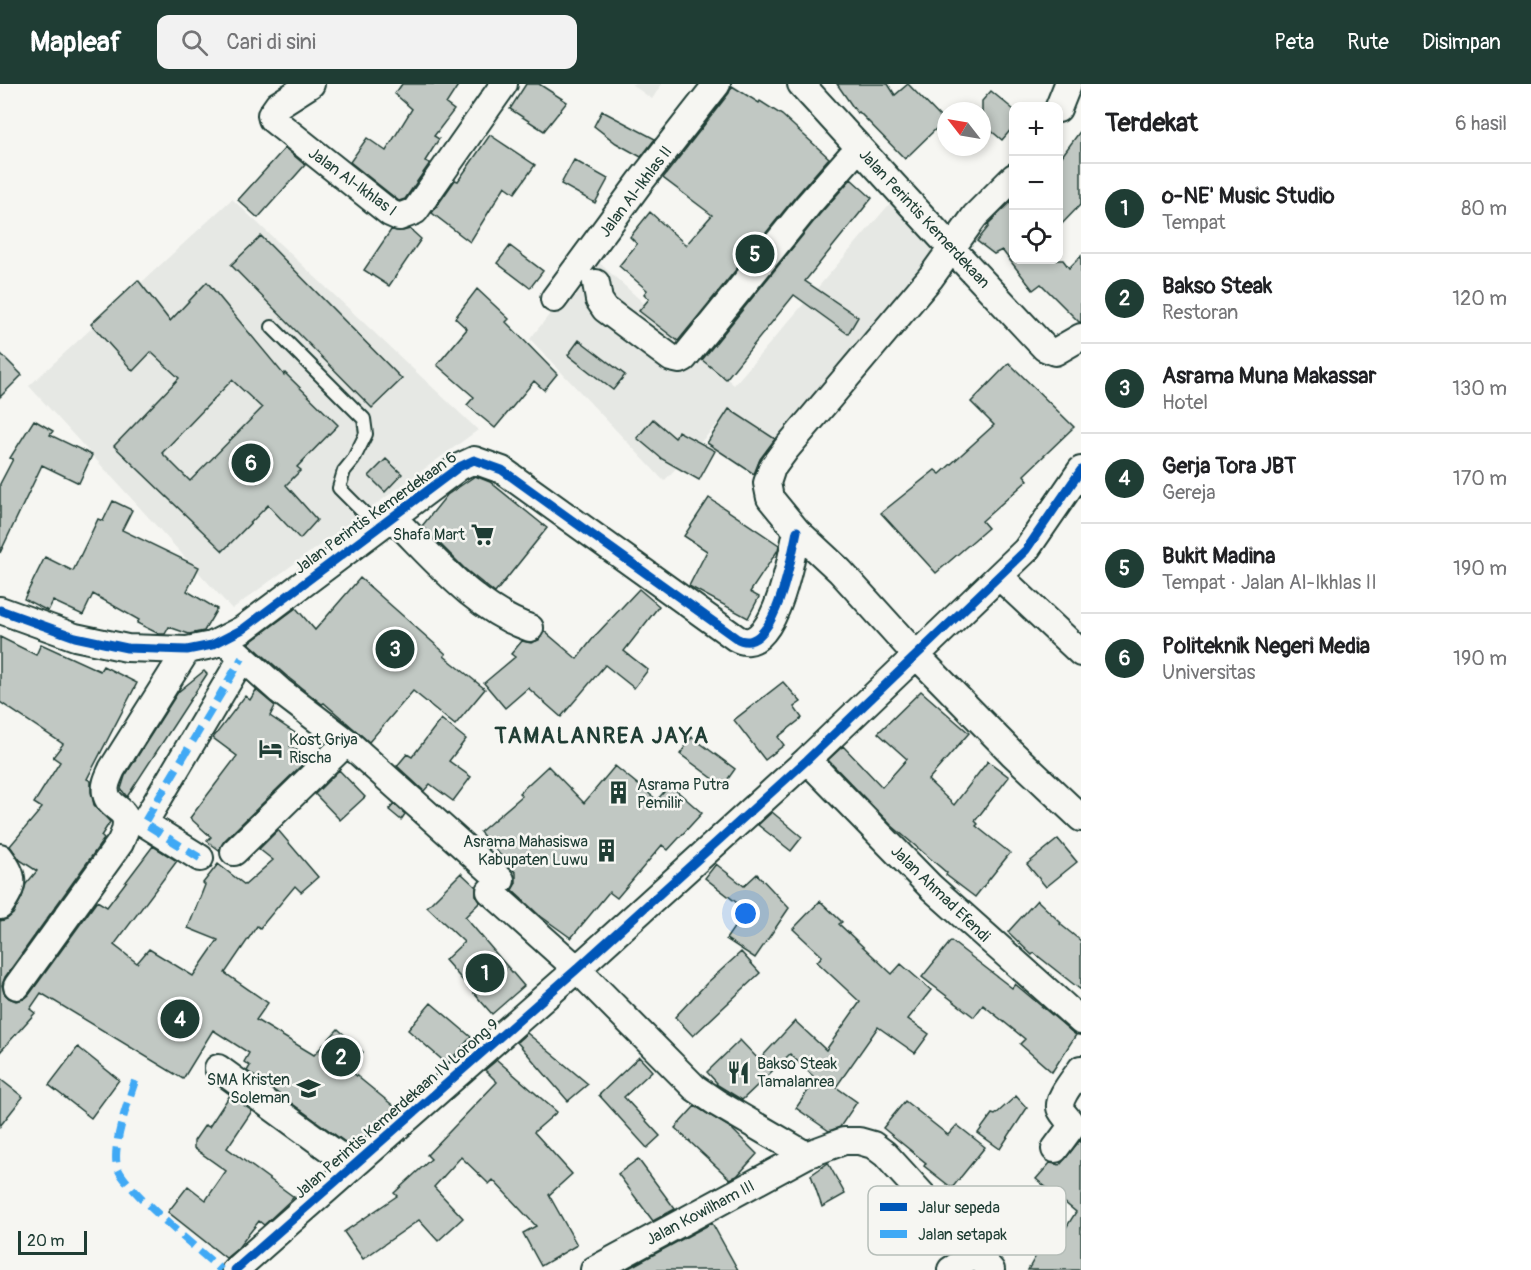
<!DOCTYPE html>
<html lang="id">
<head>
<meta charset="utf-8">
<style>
	:root { --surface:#fff; --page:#f2f2f2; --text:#202124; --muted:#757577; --line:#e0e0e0; --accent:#1f3d34 }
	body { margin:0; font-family:Pangolin,sans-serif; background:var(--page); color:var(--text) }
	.controls { position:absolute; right:18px; top:18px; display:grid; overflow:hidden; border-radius:12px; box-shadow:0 3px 9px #0003 }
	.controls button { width:54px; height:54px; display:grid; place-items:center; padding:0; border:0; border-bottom:2px solid var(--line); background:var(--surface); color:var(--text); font:30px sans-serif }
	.compass { position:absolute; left:937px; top:18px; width:54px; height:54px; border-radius:50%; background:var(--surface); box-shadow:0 3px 9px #0003; rotate:301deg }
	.scale { position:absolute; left:18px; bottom:15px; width:69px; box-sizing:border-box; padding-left:6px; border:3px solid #1f3d34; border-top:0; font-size:16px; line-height:21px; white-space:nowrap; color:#1f3d34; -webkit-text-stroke:4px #f6f6f2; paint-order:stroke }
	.you { position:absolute; left:746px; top:830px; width:21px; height:21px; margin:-15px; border:4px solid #fff; border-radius:50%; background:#1a73e8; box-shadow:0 0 0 9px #1a73e833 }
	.badge { display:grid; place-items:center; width:39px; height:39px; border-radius:50%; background:var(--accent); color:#fff; font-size:20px; font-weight:700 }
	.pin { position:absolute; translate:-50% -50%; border:3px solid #fff; box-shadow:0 2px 6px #0006 }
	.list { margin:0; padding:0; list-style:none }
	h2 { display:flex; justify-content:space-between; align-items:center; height:78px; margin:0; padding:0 24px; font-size:26px }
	h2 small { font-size:20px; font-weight:400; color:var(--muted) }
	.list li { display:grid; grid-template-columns:39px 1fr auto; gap:18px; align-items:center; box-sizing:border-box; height:90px; padding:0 24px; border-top:2px solid var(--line) }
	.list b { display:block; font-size:22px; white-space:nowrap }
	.list p { margin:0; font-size:20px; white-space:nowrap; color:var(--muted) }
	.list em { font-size:20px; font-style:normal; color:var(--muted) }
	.icon { flex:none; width:33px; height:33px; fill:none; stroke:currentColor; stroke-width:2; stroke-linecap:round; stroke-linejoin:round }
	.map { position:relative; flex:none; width:1081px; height:1186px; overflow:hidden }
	header { display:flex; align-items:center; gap:36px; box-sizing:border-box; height:84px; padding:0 30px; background:var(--accent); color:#fff }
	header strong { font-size:28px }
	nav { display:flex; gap:33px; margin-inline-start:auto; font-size:21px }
	.search { width:420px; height:54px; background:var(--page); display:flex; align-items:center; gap:15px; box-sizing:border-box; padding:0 21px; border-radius:12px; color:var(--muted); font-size:22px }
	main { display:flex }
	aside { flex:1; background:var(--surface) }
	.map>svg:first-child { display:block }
	.built { fill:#e6e8e4 }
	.building { fill:#c1c8c3; stroke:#1f3d34; stroke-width:1.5; fill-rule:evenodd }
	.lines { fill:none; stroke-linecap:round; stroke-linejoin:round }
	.lane-casing { stroke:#1f3d34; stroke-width:16 }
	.street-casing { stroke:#1f3d34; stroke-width:30 }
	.lane { stroke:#f6f6f2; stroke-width:12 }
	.street { stroke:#f6f6f2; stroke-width:26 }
	.quiet { stroke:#3fa9f5; stroke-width:8; stroke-dasharray:15 8; stroke-linecap:butt }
	.cycleway-casing { stroke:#f6f6f2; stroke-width:13 }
	.cycleway { stroke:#0057b8; stroke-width:9 }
	.labels { text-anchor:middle; stroke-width:5; stroke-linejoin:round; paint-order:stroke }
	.street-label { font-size:16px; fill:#1f3d34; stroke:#f6f6f2 }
	.poi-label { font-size:16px; fill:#1f3d34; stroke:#f6f6f2; text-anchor:end }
	.district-label { font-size:22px; font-weight:bold; letter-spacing:1.5px; fill:#1f3d34; stroke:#f6f6f2 }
	.key { fill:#f6f6f2; stroke:#b6beb9; stroke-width:1.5 }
	.key-label { font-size:16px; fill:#1f3d34 }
</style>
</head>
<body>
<header>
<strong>Mapleaf</strong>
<div class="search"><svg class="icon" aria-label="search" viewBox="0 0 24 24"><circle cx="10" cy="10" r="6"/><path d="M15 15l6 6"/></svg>Cari di sini</div>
<nav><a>Peta</a><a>Rute</a><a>Disimpan</a></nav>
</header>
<main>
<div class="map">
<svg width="1081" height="1186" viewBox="0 0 1081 1186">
	<rect width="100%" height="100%" fill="#f6f6f2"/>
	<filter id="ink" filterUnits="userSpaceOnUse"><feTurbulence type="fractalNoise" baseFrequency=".0167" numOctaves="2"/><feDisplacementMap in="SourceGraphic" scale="12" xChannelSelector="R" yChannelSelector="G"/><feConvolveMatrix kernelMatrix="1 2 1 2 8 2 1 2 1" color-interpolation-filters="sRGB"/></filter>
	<g filter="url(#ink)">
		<path class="built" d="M631,0H662L652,15Z
			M232,115L478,346L232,525L29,302Z
			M893,116L954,187L779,380L729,328L664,397L530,255L594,174L734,301Z"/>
		<path class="building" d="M402,0H459L446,20L454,26L434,52L439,55L425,77L430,79L405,115L399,117L350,78L367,54L386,67L412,25L395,10Z
			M526,0H539L567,18L544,47L510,25Z
			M837,0H888L895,11L908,0L944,37L905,75L859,28L857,29Z
			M732,2L759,19L760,17L782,31L829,74L796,112L678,257L639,227L649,215L644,210L647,206L619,182L637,160L630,153L650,128L686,161L712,131L663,94L729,9Z
			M991,7L1014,26V42L1002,56L982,39V17Z
			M602,27L655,55L641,73L616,59L594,42Z
			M1081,46V120L1059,143V76Z
			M490,51L535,81L515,109L505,102L470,158L432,129L455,96L458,97Z
			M285,64L305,81L258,134L238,116Z
			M574,76L608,95L595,119L561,100Z
			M851,95L872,114L805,197L858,233L848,250L794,211L726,295L702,276L819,131Z
			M1014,115V176H1063L1069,184L1081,172V238H1079L1041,200L1033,206L1002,166L994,170L977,157L989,142L987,141Z
			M410,145L421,155L389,202L364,186L391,146L403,147Z
			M261,152L402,295L372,324L231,181Z
			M510,162L543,187L530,204L497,179Z
			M138,196L170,237L207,198L284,291L285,289L338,341L297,383L301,386L286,401L317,436L300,455L268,421L223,467L114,362L179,294L151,268L133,287L91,240ZM232,296L262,324L190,397L162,369Z
			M477,205L509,235L506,238L557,290L544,306L534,297L495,344L467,321L474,313L437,281L467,245L455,234Z
			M579,256L625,291L613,306L568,271Z
			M0,269L22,291L0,313Z
			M1009,279L1074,343L1024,391L1028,396L982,437L988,444L936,489L881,429L935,386L940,390L994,341L971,318Z
			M729,325L775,355L760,375L754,390L707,359Z
			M653,335L675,354L678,347L715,367L699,396L662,375L637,354Z
			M34,336L53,347L50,351L92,371L79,399L42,381L0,469V400L13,375L10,374Z
			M386,375L402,390L385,408L369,392Z
			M475,392L490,398L547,444L495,509L465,485L422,442L447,411Z
			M709,414L779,461L778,466L750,508L759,513L748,534L689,502L707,467L684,452Z
			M113,417L132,426L122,446L199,483L187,507L217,525L204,547L189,550L169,543L165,550H159L137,539L139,536L93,510L83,531L53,517L48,527L24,515L45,473L73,487L98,435L103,437Z
			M360,494L446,570L444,572L485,605L455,641L413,607L369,658L324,619L322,620L290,595L249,559L296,524L315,546Z
			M639,505L659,522L624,567L648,586L634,604L605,581L561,633L528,604L505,624L484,599L515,573L511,570L522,557L531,559L539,556L544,547L577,575L594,553Z
			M0,553L36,571L41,560L100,587L103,582L137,599L87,695L91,697V708L94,721L110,738L101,752L104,755L5,893L2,901L4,909L9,914L16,917L24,915L29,911L97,817L107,823L153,762L177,777L114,861L137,879L149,865L193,892L218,856L188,844L205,801L203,799L218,780L245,801L273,776L259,765L278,746L318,793L301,808L295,802L260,844L257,842L225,889L268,919L256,936L314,971L338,945L363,968L347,984L396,1024L352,1063L247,987L250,982L244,978L249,969L213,946L183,995L41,909L30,925L35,929L0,968V837L7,835L13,830L22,813L26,800L37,787L20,776L10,762L42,724L34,719L60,678L53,673L63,660L0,618Z
			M204,587L207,590L127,713L121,705L125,692L178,608Z
			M783,598L801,618L794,623L802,634L778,653L784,661L765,676L734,636Z
			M256,606L275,622L270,632L298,651L290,662L309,674L224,757L219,766L207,757L211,753L190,734L237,672L213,654L245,612L250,616Z
			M921,607L969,649L928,696L954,721L988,677L1009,693L975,737L978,740L976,742L1010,769L975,813L946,791L947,789L891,741L828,676L843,662L882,703L907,675L878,649Z
			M441,635L466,655L449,677L471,693L453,717L430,700L424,707L397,682L407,670L412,673Z
			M692,653L735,685L723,702L680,670Z
			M548,682L584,719L615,682L657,716L670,701L702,729L668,766L662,761L617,814L609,808L571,854L539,831L512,806L516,799V789L480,748L522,712L519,709Z
			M339,686L365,713L340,736L315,710Z
			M394,720L405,730L401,736L389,726Z
			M772,728L802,753L791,767L758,741Z
			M1058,755L1077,778L1046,803L1027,780Z
			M716,780L744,802L757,790L789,824L755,874L726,855L746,826L705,794Z
			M461,789L476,803V811L480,818L465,833L524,902L492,930L445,876L464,858L427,823Z
			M1037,816L1061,839L1060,840L1081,857V906L1034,869L1032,871L1008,848Z
			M820,817L842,838L839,840L892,890L901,880L931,906L908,935L929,950L915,969L878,943L836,1003L857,1018L840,1043L829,1047L796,1024L816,995L790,970L742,1016L716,1000L717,999L707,988L740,956L759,976L795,937L826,966L860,918L817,878L822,872L793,845Z
			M951,857L1012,904L1015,900L1076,951L1052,988L1020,960L1025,955L983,921L974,933L922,893Z
			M741,868L760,889L693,952L675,933L707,899Z
			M431,919L471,953L447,980L408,946Z
			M527,949L588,1000L568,1017L517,958Z
			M78,963L119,996L91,1034L49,1001Z
			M639,973L652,987L624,1013L660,1052L647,1064L599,1011Z
			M497,976L557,1028L534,1048L572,1090L549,1111L577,1161L541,1182L523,1149L536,1142L493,1096L489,1100L461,1073L434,1103L463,1134L438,1157L419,1136L363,1175L344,1148L397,1112L394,1109L431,1075L427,1071L497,998L485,986Z
			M0,995L23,1013L0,1042Z
			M230,1011L252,1027L227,1064L294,1113L264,1141L259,1137L237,1165L226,1174L168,1128L188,1102L206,1116L226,1087L194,1064V1057L205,1041L209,1043Z
			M1016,1012L1027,1024L1000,1065L978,1049L992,1030L995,1031Z
			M905,1017L948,1051L957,1041L985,1063L952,1104L924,1082L926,1079L883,1044Z
			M695,1022L731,1044L757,1070L737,1092L730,1095L675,1044Z
			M1081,1055V1186H1028L1047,1152L1057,1158L1076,1128L1036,1095L1050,1079L1060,1081Z
			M638,1075L675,1125L653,1137L618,1090Z
			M828,1079L845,1110L822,1123L811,1091Z
			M712,1139L738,1186H625Z"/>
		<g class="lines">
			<defs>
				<path id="lane" d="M272,243L364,335L366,350L353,376L344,387L339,404L378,443"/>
				<path id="street" d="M311,0L278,21L271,31L272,35L390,129L399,133L415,127L504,0
					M801,0L952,165L1045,264L1055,268L1081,253
					M1058,25L1068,0
					M1014,93L975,132L931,193L786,365L772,384L767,399L770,414L797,447L840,487L916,571L1012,669L1081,734
					M596,199L599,216L605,225L671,274L680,276L684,274L808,121L859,63
					M554,215L641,97L717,0
					M392,433C433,473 474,525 530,544
					M999,492L1081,569
					M0,526L75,553L127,564L187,566L212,561L243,545L459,383L474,376L502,386L736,554C774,577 792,470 797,447
					M223,556L280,607L347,658L501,796L490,807L577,885L695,1004L717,1019L806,1071
					M807,676L931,803L1081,937
					M234,768L347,658
					M0,773C15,794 15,800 0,822
					M200,774L144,739L242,574
					M17,902L120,759C138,721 109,729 106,709C104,701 109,692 112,685L187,566
					M218,984L353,1082
					M1055,1065L1072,1042C1069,1035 1064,1032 1061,1026C1055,1017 1075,994 1081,985
					M235,1186L577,885L807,676L1026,466L1081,386
					M594,1186L806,1071L844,1057H859L873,1061L885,1070L991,1186
					M951,1186L976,1170"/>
			</defs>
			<use href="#lane" class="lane-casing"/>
			<use href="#street" class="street-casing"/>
			<use href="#lane" class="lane"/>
			<use href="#street" class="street"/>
			<path class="quiet" d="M200,774L144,739L242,574
				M135,997C128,1018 112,1061 117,1082C123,1104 200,1167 221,1186"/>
			<defs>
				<path id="cycleway" d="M0,526L75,553L127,564L187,566L212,561L243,545L459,383L474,376L502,386L736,554C774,577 792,470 797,447
					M235,1186L577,885L807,676L1026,466L1081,386"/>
			</defs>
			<use href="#cycleway" class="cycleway-casing"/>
			<use href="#cycleway" class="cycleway"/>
		</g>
	</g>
	<defs>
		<symbol id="supermarket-bare" viewBox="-9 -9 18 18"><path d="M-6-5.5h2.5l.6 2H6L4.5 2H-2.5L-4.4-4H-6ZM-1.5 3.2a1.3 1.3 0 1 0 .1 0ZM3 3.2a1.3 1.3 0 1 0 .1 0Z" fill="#1f3d34" stroke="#f6f6f2" stroke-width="2.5" paint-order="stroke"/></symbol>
		<symbol id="hotel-bare" viewBox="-9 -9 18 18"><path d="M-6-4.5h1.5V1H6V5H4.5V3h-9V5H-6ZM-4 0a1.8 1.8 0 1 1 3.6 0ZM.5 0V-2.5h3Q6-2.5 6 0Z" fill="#1f3d34" stroke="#f6f6f2" stroke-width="2.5" paint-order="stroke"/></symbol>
		<symbol id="building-bare" viewBox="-9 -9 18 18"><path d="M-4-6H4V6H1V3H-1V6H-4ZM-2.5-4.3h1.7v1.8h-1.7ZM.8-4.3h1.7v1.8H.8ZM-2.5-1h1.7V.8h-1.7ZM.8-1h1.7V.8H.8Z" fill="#1f3d34" stroke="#f6f6f2" stroke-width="2.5" paint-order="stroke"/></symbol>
		<symbol id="restaurant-bare" viewBox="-9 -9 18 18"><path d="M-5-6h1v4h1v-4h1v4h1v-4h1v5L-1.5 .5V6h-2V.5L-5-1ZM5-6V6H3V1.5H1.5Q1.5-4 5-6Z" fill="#1f3d34" stroke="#f6f6f2" stroke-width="2.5" paint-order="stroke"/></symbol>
		<symbol id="school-bare" viewBox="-9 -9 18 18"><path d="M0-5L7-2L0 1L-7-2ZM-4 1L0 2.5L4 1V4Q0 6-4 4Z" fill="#1f3d34" stroke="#f6f6f2" stroke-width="2.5" paint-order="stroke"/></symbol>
	</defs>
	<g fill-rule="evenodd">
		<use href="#supermarket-bare" x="466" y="434" width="33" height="33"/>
		<use href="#hotel-bare" x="254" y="648" width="33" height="33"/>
		<use href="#building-bare" x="602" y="692" width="33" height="33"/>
		<use href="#building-bare" x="590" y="750" width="33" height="33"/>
		<use href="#restaurant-bare" x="722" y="972" width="33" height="33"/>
		<use href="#school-bare" x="292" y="988" width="33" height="33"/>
	</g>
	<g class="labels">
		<g class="street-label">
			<text transform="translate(353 97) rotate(36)" y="6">Jalan Al-Ikhlas I</text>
			<text transform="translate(635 107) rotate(-53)" y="6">Jalan Al-Ikhlas II</text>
			<text transform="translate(925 134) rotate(47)" y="6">Jalan Perintis Kemerdekaan</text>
			<text transform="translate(375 428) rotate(-36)" y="6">Jalan Perintis Kemerdekaan 6</text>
			<text transform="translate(941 809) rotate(44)" y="6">Jalan Ahmad Efendi</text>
			<text transform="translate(396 1024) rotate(-41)" y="6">Jalan Perintis Kemerdekaan IV Lorong 9</text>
			<text transform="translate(700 1128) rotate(-28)" y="6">Jalan Kowilham III</text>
		</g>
		<g class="poi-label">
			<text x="465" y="456">Shafa Mart</text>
			<text x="289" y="661" text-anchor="start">Kost Griya<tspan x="289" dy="18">Rischa</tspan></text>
			<text x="637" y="706" text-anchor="start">Asrama Putra<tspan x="637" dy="18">Pemilir</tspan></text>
			<text x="588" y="763">Asrama Mahasiswa<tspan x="588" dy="18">Kabupaten Luwu</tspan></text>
			<text x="757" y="985" text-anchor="start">Bakso Steak<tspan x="757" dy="18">Tamalanrea</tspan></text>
			<text x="290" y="1001">SMA Kristen<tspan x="290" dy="18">Soleman</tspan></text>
		</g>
		<g class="district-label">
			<text x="602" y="659">TAMALANREA JAYA</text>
		</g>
	</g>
	<rect x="868" y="1102" width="198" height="69" rx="9" class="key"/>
	<rect x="880" y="1119" width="27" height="8" fill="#0057b8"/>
	<rect x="880" y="1146" width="27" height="8" fill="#3fa9f5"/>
	<g class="key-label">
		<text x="918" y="1129">Jalur sepeda</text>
		<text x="918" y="1156">Jalan setapak</text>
	</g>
</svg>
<div class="controls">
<button>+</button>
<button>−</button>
<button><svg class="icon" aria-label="locate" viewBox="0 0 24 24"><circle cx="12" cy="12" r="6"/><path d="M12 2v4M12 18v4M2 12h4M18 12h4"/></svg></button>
</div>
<svg class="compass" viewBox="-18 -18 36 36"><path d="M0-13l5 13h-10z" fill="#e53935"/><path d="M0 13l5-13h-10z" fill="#757577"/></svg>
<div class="scale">20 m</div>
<div class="you"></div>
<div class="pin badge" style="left:485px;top:889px">1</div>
<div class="pin badge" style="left:341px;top:973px">2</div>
<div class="pin badge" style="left:395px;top:565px">3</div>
<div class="pin badge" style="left:180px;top:935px">4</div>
<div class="pin badge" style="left:755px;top:170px">5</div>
<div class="pin badge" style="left:251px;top:379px">6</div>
</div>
<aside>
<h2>Terdekat<small>6 hasil</small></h2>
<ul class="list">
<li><span class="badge">1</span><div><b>o-NE' Music Studio</b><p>Tempat</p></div><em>80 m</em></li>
<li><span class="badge">2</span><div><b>Bakso Steak</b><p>Restoran</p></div><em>120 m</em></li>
<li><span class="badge">3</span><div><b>Asrama Muna Makassar</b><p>Hotel</p></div><em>130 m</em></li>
<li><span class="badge">4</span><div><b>Gerja Tora JBT</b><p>Gereja</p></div><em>170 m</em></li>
<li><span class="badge">5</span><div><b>Bukit Madina</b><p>Tempat · Jalan Al-Ikhlas II</p></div><em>190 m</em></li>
<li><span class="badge">6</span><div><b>Politeknik Negeri Media</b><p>Universitas</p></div><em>190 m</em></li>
</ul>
</aside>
</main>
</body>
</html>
